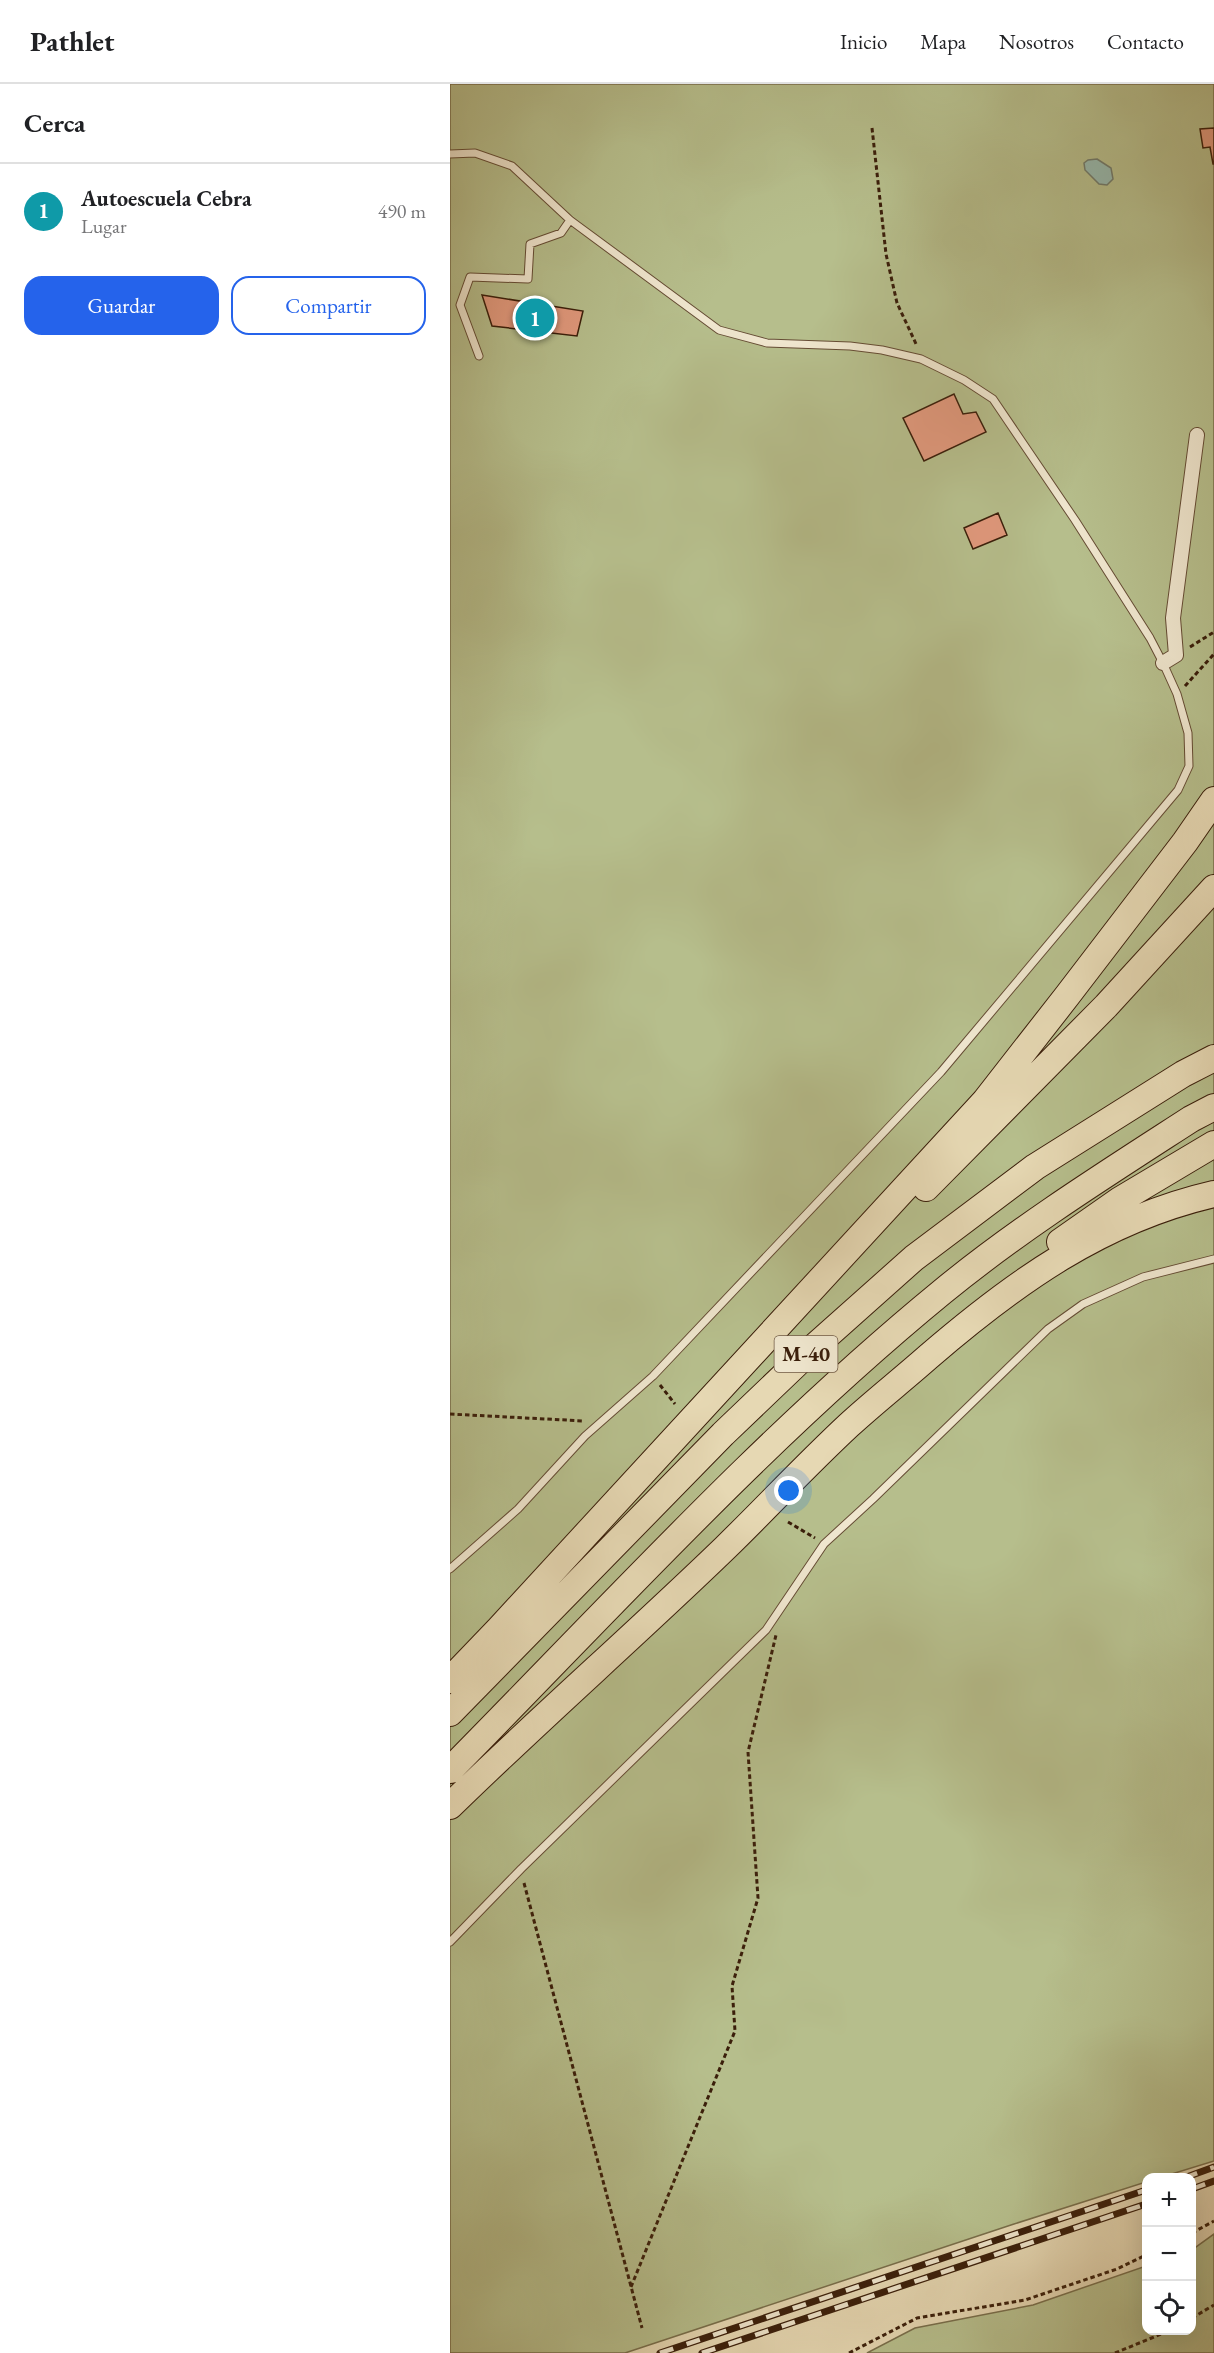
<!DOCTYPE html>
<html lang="es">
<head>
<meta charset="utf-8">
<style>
	:root { --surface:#fff; --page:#f6f6f6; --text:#202124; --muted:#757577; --line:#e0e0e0; --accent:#2563eb }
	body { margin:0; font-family:"EB Garamond",serif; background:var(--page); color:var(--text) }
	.controls { position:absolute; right:18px; bottom:18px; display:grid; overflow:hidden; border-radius:12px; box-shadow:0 6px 24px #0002 }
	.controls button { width:54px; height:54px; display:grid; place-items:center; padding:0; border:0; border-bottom:2px solid var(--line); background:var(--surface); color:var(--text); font:30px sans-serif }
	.you { position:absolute; left:339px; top:1407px; width:21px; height:21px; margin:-15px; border:4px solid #fff; border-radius:50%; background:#1a73e8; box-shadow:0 0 0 9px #1a73e833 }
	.badge { display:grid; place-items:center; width:39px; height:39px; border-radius:50%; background:var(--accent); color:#fff; font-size:20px; font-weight:700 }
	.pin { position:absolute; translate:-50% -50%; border:3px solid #fff; box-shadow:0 2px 6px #0006 }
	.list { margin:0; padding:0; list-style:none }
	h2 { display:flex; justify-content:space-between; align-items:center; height:78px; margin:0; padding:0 24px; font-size:26px }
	h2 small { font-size:20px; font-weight:400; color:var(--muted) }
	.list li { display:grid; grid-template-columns:39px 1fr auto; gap:18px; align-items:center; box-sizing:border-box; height:96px; padding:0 24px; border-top:2px solid var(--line) }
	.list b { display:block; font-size:22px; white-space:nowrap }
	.list p { margin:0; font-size:20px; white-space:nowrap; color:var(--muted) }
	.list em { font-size:20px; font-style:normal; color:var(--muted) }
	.actions { display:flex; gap:12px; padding:18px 24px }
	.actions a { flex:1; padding:14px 0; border:2px solid var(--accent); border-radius:18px; text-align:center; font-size:21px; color:var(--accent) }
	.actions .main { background:var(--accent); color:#fff }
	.icon { flex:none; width:33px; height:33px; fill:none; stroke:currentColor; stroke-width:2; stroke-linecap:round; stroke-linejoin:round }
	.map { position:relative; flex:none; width:764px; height:2269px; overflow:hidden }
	header { display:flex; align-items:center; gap:36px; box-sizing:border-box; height:84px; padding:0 30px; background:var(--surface); border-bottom:2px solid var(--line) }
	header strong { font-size:28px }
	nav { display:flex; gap:33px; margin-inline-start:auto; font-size:21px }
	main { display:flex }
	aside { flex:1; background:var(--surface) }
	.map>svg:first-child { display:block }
	.green { fill:#b6be8c; stroke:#786e4b; stroke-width:1.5 }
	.water { fill:#96b9ae; stroke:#717b6c; stroke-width:1.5 }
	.building { fill:#e1997d; stroke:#3a1e0a; stroke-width:1.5 }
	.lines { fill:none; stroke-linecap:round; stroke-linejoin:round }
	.service-casing { stroke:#654c34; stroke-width:9 }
	.minor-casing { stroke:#654c34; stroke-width:16 }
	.motorway-casing { stroke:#3a1e0a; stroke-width:28 }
	.path { stroke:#3a1e0a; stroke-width:3; stroke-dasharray:4.5 3; stroke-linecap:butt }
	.service { stroke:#efe6ce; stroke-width:7 }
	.minor { stroke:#efe6ce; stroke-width:14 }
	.motorway { stroke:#e6d8b3; stroke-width:26 }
	.rail-casing { stroke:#3a1e0a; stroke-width:7 }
	.rail { stroke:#efe6ce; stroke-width:4.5; stroke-dasharray:14; stroke-linecap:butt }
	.labels { text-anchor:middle; stroke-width:4.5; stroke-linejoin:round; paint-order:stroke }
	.shield { fill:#efe6ce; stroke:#705a45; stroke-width:1.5 }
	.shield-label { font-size:21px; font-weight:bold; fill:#3a1e0a }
</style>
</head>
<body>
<header>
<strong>Pathlet</strong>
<nav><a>Inicio</a><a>Mapa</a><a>Nosotros</a><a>Contacto</a></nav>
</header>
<main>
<aside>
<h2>Cerca<small></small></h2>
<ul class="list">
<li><span class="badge" style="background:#0f9aa8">1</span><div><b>Autoescuela Cebra</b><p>Lugar</p></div><em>490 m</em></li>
</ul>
<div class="actions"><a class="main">Guardar</a><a>Compartir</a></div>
</aside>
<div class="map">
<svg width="764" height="2269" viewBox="0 0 764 2269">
	<rect width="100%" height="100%" fill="#e6d8b3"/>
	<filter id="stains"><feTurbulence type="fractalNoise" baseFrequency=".00333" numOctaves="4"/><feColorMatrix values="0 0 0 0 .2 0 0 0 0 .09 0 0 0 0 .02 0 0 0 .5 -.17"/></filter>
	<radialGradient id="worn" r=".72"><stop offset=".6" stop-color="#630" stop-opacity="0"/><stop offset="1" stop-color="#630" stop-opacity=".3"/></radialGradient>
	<path class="green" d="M0,0H764V2077L712,2093L696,2094V2098L564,2140L175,2269H0Z
		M764,2150V2269H417L465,2244L583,2221L696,2182V2246H742V2166Z"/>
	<path class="water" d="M647,75L661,84L663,95L657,101L649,100L635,86L634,79L638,76Z"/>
	<path class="building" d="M764,44V80H763L760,63L753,64L750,45Z
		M32,211L133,227L127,252L42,242Z
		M504,310L513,330L526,328L536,348L474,377L453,334Z
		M548,429L557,451L523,465L514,444Z"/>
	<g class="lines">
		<defs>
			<path id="service" d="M0,70L25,69L62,82L120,136L269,246L317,259L400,262L432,266L471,275L514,296L543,315L625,436L700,554L713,579L727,610L738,649L739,682L728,706L491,988L203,1292L135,1352L68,1425L0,1485
				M29,272L10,221L20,193L78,195L80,160L111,149L120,136
				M0,1858L71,1785L316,1546L374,1460L423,1415L598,1245L633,1220L693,1193L764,1175"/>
			<path id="minor" d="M713,579L726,571L723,534L747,351"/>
			<path id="motorway" d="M476,1104L656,922L764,804
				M610,1158L670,1116L764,1060
				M37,1558L535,1017L617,912L735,758L764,716
				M0,1596L48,1546
				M0,1629L273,1350L363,1264L464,1174L585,1083L733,990L764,974
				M0,1686C160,1524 315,1353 492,1208C570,1144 656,1090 741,1035L764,1023
				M0,1722C90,1634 185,1551 275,1464C317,1423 356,1381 399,1341C424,1318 452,1296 478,1273C564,1199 651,1136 764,1110"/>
		</defs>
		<use href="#service" class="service-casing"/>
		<use href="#minor" class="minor-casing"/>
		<use href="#motorway" class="motorway-casing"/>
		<path class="path" d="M422,44L436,170L447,219L467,262
			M740,563L764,548
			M735,602L764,570
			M210,1301L225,1320
			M0,1330L134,1337
			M338,1438L365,1454
			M74,1799L192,2244
			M742,2149L764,2137
			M181,2203L285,1947L282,1902L308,1814L298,1668L326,1551
			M742,2234L764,2221
			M399,2269L467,2234L575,2216L667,2185L696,2171
			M665,2269L721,2246"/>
		<use href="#service" class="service"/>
		<use href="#minor" class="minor"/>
		<use href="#motorway" class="motorway"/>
		<defs>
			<path id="rail" d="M734,2094L764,2083
				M742,2105L764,2097
				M210,2269L696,2106
				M252,2269L696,2120"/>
		</defs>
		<use href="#rail" class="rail-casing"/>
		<use href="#rail" class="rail"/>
	</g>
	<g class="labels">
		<rect class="shield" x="324.5" y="1252" width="63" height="36" rx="4.5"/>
		<g class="shield-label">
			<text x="356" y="1277">M-40</text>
		</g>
	</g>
	<rect width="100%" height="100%" filter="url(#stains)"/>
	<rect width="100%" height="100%" fill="url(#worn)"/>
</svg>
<div class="controls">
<button>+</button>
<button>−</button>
<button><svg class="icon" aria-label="locate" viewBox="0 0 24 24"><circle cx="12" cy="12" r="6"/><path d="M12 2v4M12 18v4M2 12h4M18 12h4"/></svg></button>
</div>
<div class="you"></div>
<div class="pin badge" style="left:85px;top:234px;background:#0f9aa8">1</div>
</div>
</main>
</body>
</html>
